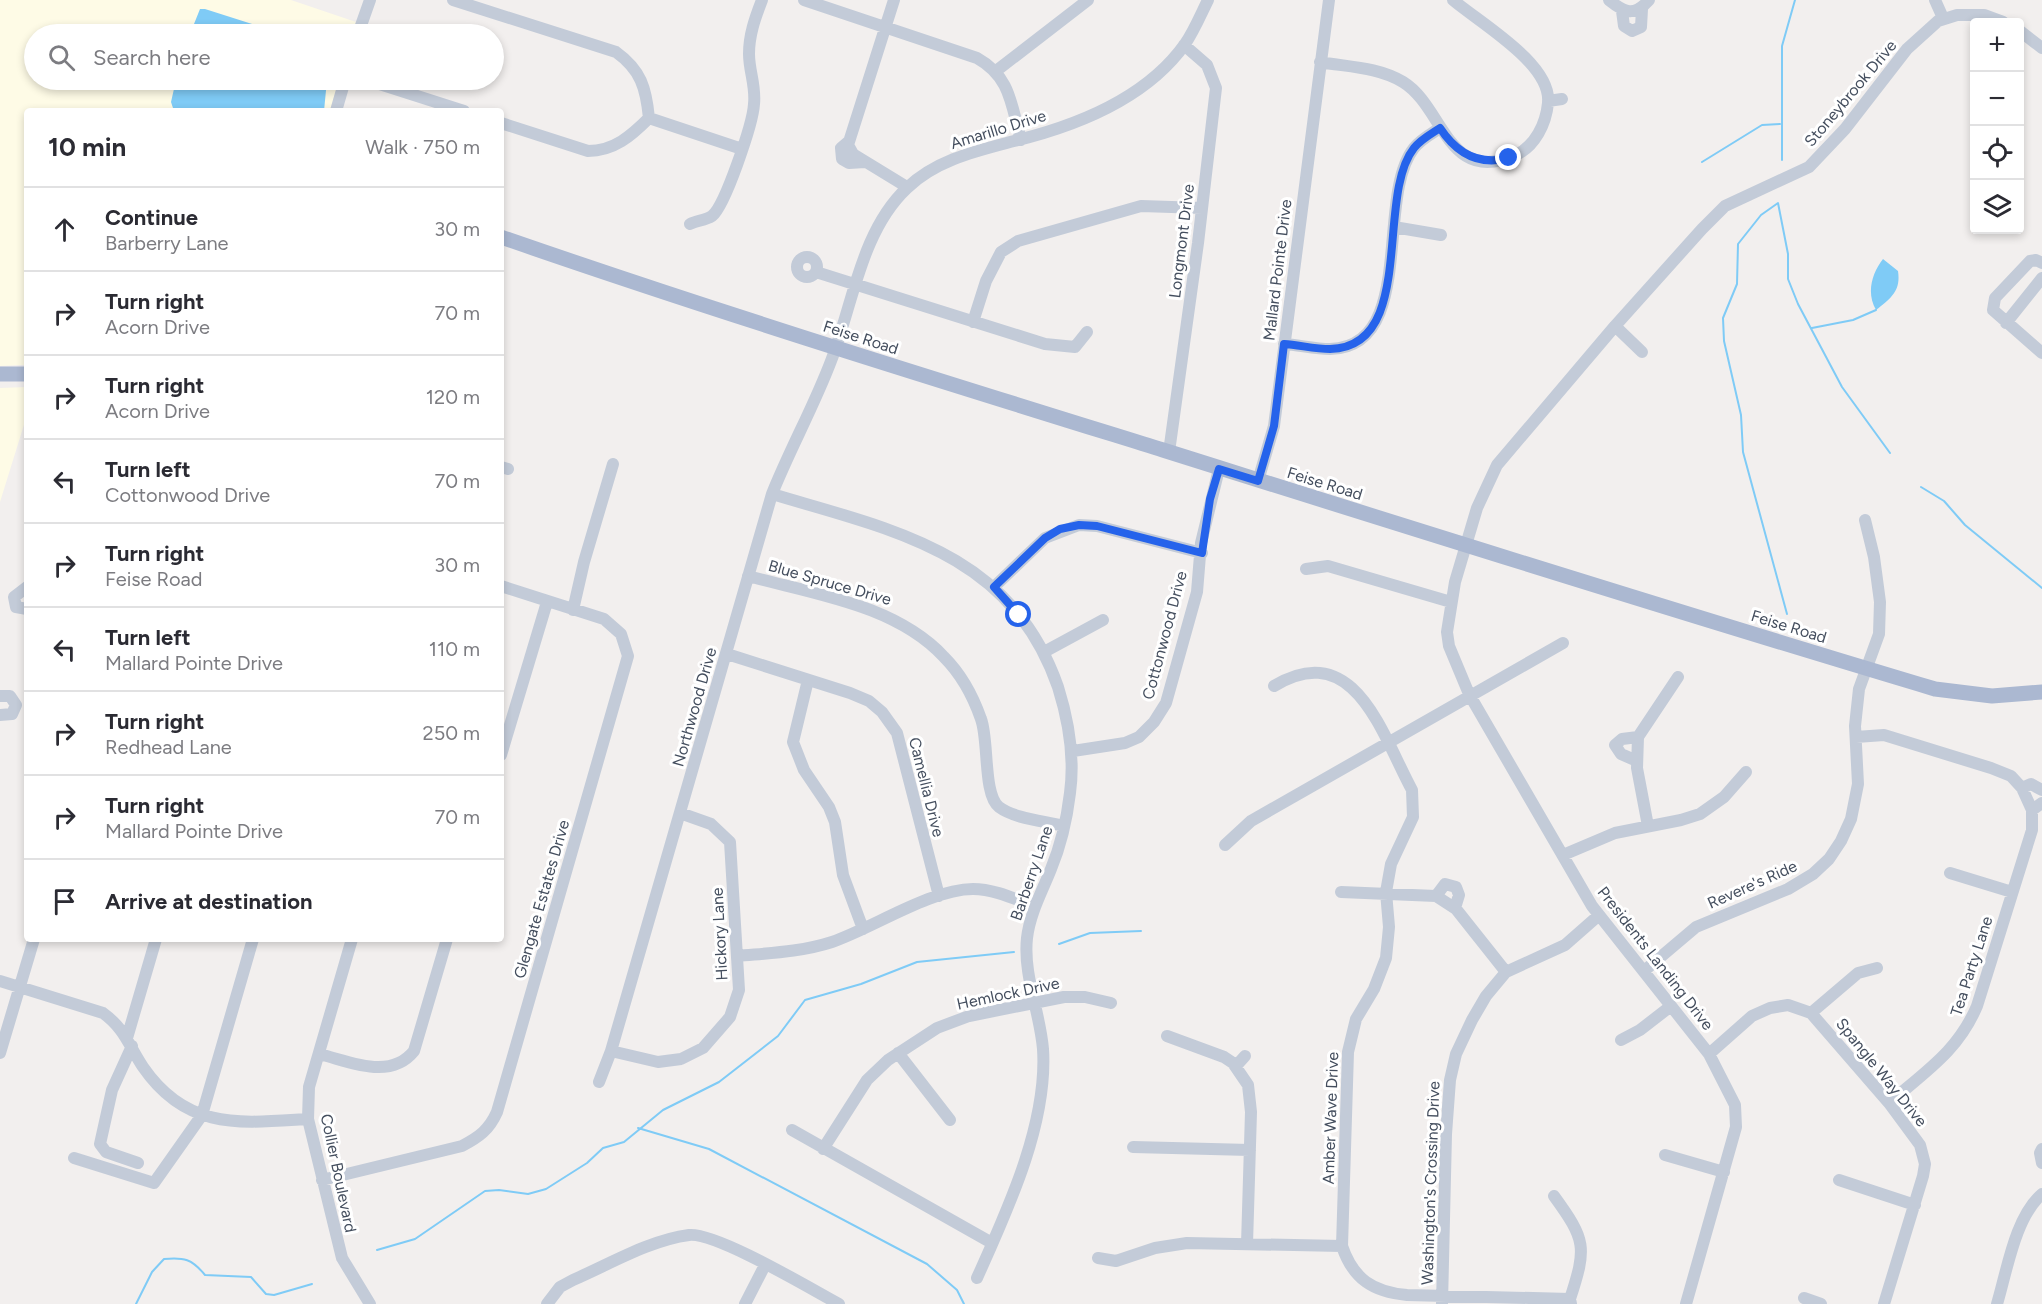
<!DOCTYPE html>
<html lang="en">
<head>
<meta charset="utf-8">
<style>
	:root { --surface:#fff; --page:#f2f2f3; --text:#2b2b33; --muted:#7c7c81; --line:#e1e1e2 }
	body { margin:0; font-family:Figtree,sans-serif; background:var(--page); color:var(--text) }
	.controls { position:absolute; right:18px; top:18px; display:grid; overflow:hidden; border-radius:6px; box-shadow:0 3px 9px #0003 }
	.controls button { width:54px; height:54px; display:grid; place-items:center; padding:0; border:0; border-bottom:2px solid var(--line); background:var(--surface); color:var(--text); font:30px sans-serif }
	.stop { position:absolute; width:18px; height:18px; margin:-14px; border:4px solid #2563eb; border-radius:50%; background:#fff }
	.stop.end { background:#2563eb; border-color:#fff; box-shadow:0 2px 6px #0008 }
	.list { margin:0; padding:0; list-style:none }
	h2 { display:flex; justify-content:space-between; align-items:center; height:78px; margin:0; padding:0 24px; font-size:26px }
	h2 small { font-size:20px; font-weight:400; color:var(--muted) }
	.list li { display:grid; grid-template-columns:39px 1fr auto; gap:18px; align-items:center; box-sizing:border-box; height:84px; padding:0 24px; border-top:2px solid var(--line) }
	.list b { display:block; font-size:22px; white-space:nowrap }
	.list p { margin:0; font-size:20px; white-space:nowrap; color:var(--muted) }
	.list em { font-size:20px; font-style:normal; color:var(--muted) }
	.icon { flex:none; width:33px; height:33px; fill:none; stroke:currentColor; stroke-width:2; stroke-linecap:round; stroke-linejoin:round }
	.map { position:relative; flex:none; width:2042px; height:1304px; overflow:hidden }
	.search { position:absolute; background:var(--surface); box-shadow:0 3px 9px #0003; left:24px; top:24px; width:480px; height:66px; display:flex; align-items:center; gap:15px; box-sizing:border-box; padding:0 21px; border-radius:33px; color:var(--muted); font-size:22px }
	.panel { position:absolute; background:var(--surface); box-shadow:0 3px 9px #0003; left:24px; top:108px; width:480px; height:834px; border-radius:6px }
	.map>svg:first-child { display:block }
	.commercial { fill:#fefbe6 }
	.water { fill:#7fcbf6 }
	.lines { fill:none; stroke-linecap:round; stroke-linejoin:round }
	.stream { stroke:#7fcbf6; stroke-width:2 }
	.minor { stroke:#c3cbd8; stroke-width:12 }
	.major { stroke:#abb8d1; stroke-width:15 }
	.route { stroke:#2563eb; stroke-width:8 }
	.labels { text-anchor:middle; stroke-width:6; stroke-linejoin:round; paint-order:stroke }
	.street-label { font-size:16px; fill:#444e5e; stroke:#fff }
</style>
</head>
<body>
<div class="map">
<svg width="2042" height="1304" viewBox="0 0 2042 1304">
	<rect width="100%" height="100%" fill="#f2efee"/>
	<path class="commercial" d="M0,0H291L356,22L353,34H34V80H339L330,111H27V365H20L0,366Z
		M27,387V415L0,502V388Z"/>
	<path class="water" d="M200,9H205L284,34H190Z
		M176,80H327L324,111H174L171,102Z
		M1883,259L1898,271C1901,291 1891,298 1876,310C1866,293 1872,273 1883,259Z"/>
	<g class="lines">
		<path class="stream" d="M1782,160V46L1795,0
			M1702,162L1762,125L1780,124
			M1812,328L1853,320L1876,310
			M1921,487L1944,501L1965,525L2042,588
			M1787,614L1743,452L1741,415L1724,341L1723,318L1737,284L1738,244L1761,215L1778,203L1788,254V279L1798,304L1842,387L1890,453
			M1059,944L1090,933L1141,931
			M638,1128L709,1149L927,1264L957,1290L964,1304
			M377,1250L415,1239L485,1191L499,1190L528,1194L546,1189L587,1163L603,1148L624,1142L663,1110L719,1082L778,1036L805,1000L861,984L917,962L1014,952
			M136,1304L152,1272L164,1259C184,1257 192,1259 205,1275L251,1277L266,1294L274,1295L312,1284"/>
		<path class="minor" d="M453,0L616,52C641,70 646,88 649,118L742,149
			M804,0L977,58C1011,77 1011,105 1021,140
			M894,0L848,145L853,154L907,187
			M1609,0C1625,13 1634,17 1649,0
			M1935,0L1943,18
			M1622,11L1624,26L1632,31L1641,27L1642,9
			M2020,31L2042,48
			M358,34L370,0
			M1320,62C1348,67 1378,67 1403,82C1444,107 1447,186 1516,155C1535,146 1546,124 1548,103C1552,64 1480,23 1453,0
			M996,71L1088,0
			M367,80L464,111
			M1548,101L1562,99
			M336,111L345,80
			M501,123L588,151C614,151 631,136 649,118
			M848,142L841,148L842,159L849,163L865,162
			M690,224C696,221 706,220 712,216C725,206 753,123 754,104C756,86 749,71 749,54C749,35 755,18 762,0
			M1394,227L1441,235
			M797 267a10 10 0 1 1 20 0a10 10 0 1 1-20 0Z
			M2042,263L2036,260L2030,261L1995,298L1993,310L2042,353
			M816,272L1045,344L1075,347L1087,332
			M973,322L986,281L1001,252L1018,241L1141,206L1202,208
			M2006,323L2042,278
			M1615,326L1642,352
			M1284,344C1299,345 1315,349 1330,349C1417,347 1375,197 1414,148C1421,139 1431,134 1440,128
			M1169,452L1198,243L1216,88L1207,65L1184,45
			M501,467L508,469
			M1258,481L1274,426L1329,0
			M772,494C893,530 1011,552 1058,687C1069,722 1075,756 1070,793C1067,818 1061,845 1051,869C1042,892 1030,913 1027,938C1023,975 1040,1012 1043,1049C1048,1124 1007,1211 977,1278
			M1306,569L1328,566L1451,602
			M748,576C814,594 896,605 944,657C961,674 973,696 981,719C989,740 983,795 999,807C1015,819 1045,821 1064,826
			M27,587L14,597L16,607L27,609
			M994,587L1045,538L1079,525L1097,526L1202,553
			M573,610L584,562L613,464
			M1044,652L1103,620
			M727,654L850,693L869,701L882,712L897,733L939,896
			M808,680L793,742L804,770L829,807L835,822L843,875L863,929
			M1274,686C1355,637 1382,735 1412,790L1413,817L1391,864L1386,892L1389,927L1386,958L1374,989L1356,1019L1348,1052L1342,1246C1353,1279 1373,1292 1407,1295L1570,1299L1571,1304
			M0,696H10L16,705L12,714L0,715
			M1856,737L1884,735L1991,768L2011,776L2022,788L2032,810V830L1977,1006C1958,1051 1926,1071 1889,1103
			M1073,751L1125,743L1139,737L1154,722L1166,703L1197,592L1201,543L1219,469
			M501,755L547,602
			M1637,761L1621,754L1615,745L1622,739L1638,737
			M2022,788L2031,784L2042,790
			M2032,810L2042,803
			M1648,826L1637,768L1638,737L1678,677
			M1225,845L1251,821L1563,643
			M1563,855L1615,833L1681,820L1700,814L1724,797L1746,772
			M1950,873L2012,892
			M1341,892L1436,896L1456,909L1506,972
			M1436,896L1445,884L1456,887L1459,895L1455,908
			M352,939L309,1087L308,1119L342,1258L370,1304
			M737,956C769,953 801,952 832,942C873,928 931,889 973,889C994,889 1015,899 1034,906
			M1644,971L1696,927L1788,889L1813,874L1829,859L1841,841L1851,819L1858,784L1855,726L1859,689L1879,634L1880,602L1874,557L1865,520
			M0,981L103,1013C125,1029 129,1046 143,1067C187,1131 241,1123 308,1119
			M1811,1013L1858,973L1877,968
			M1167,1036L1224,1057L1233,1063L1248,1085L1251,1112L1247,1244
			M127,1038L156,939
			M1621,1040L1640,1030L1671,1006
			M132,1046L112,1090L100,1144L106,1152L138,1163
			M611,1051L658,1062L681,1059L703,1048L730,1017L739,990L730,842L711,824L680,813
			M0,1053L34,939
			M898,1053L950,1120
			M319,1054C349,1061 390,1081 414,1051L447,939
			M1709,1054L1752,1016L1770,1008L1788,1005L1811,1013L1889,1103L1920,1145L1925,1164L1923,1176L1884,1304
			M1236,1066L1245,1056
			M599,1082L611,1051L772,494C790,449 814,406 831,361C853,304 861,231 907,188C936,160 976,151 1014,141C1076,126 1146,99 1185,44C1194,31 1201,14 1208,0
			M792,1130L992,1243
			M1133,1147L1250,1150
			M823,1149L867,1080L888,1060L937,1028L969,1016L1064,997H1085L1111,1003
			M2042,1149L2040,1153L2042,1163
			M1665,1155L1724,1172
			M74,1158L154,1183L202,1115L253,939
			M322,1180L462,1146C479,1137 489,1130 497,1112L628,656L621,634L604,619L501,586
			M1839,1180L1915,1205
			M1554,1196C1586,1240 1587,1247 1570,1299
			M1098,1258L1116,1261L1155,1248L1187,1243L1342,1246
			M1804,1298L1821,1304
			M547,1304L560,1287L573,1280C610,1264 650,1240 689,1235C716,1232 811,1289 839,1304
			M745,1304L765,1265
			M1442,1304L1446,1134L1450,1080L1456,1054L1472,1020L1486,996L1506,972L1565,945L1598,916
			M1686,1304L1736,1127L1735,1105L1709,1054L1592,906L1469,694L1449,646L1447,632L1455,582L1477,508L1497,465L1615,326L1702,229L1725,206L1809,167L1845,129L1907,49L1938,21L1957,15H1984L2003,22
			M1997,1304C2007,1271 2015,1217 2042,1194"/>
		<path class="major" d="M501,237C720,313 941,381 1163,450C1420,531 1677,612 1935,689L1992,696L2042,692
			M0,374H27"/>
	</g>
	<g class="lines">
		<path class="route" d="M1019,615L994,587L1045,538L1060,529L1079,525L1097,526L1202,553L1210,499L1219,469L1258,481L1274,426L1284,344C1299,345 1315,349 1330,349C1417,347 1375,197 1414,148C1421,139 1431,134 1440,128C1457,154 1479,166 1509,158"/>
	</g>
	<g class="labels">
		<g class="street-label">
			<text transform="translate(1850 93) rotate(-50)" y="6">Stoneybrook Drive</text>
			<text transform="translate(998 129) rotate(-17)" y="6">Amarillo Drive</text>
			<text transform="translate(1181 241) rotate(-83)" y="6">Longmont Drive</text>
			<text transform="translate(1277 270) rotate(-83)" y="6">Mallard Pointe Drive</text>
			<text transform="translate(861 337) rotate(18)" y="6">Feise Road</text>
			<text transform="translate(1325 483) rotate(17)" y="6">Feise Road</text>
			<text transform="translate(830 582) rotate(16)" y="6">Blue Spruce Drive</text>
			<text transform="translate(1789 626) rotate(17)" y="6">Feise Road</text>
			<text transform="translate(1164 635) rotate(-75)" y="6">Cottonwood Drive</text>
			<text transform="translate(694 707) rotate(-74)" y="6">Northwood Drive</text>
			<text transform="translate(927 787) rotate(76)" y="6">Camellia Drive</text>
			<text transform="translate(1031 873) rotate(-71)" y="6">Barberry Lane</text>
			<text transform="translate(1752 884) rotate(-24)" y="6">Revere's Ride</text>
			<text transform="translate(541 899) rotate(-74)" y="6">Glengate Estates Drive</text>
			<text transform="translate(719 934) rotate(-93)" y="6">Hickory Lane</text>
			<text transform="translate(1656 958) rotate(52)" y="6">Presidents Landing Drive</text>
			<text transform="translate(1971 966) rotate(-72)" y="6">Tea Party Lane</text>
			<text transform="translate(1008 993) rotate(-12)" y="6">Hemlock Drive</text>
			<text transform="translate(1882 1072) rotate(51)" y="6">Spangle Way Drive</text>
			<text transform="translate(1330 1118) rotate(-88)" y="6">Amber Wave Drive</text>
			<text transform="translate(339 1173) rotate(78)" y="6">Collier Boulevard</text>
			<text transform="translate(1430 1183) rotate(-88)" y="6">Washington's Crossing Drive</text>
		</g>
	</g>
</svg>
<div class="controls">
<button>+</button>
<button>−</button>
<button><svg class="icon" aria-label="locate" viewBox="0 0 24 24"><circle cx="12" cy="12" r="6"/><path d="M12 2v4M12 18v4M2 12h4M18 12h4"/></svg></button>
<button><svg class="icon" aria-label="layers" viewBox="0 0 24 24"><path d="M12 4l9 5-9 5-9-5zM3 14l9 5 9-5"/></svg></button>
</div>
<div class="stop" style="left:1019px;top:615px"></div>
<div class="stop end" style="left:1509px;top:158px"></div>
<div class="search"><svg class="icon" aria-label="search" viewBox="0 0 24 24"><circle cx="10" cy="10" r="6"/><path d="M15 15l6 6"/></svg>Search here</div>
<section class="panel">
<h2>10 min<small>Walk · 750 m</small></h2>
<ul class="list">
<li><svg class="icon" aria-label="ahead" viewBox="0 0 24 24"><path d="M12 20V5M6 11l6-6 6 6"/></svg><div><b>Continue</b><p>Barberry Lane</p></div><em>30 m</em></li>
<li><svg class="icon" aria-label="right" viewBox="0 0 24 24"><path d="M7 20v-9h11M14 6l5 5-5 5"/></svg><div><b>Turn right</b><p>Acorn Drive</p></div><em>70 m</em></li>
<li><svg class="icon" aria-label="right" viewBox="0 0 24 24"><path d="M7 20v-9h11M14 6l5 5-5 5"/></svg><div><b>Turn right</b><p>Acorn Drive</p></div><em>120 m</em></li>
<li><svg class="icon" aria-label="left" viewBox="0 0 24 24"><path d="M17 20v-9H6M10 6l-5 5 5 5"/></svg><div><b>Turn left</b><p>Cottonwood Drive</p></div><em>70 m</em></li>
<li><svg class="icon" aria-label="right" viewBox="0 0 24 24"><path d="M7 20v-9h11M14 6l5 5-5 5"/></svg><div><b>Turn right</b><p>Feise Road</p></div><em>30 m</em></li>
<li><svg class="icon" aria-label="left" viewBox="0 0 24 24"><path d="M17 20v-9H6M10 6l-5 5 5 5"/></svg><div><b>Turn left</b><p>Mallard Pointe Drive</p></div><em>110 m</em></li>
<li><svg class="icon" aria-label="right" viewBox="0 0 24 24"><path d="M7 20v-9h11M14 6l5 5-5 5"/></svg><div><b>Turn right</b><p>Redhead Lane</p></div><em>250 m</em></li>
<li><svg class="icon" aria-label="right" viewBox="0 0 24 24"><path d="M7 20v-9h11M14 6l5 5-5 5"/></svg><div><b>Turn right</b><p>Mallard Pointe Drive</p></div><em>70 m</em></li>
<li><svg class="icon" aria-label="arrive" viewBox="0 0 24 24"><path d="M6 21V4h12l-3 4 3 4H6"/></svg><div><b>Arrive at destination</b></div></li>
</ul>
</section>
</div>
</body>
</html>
